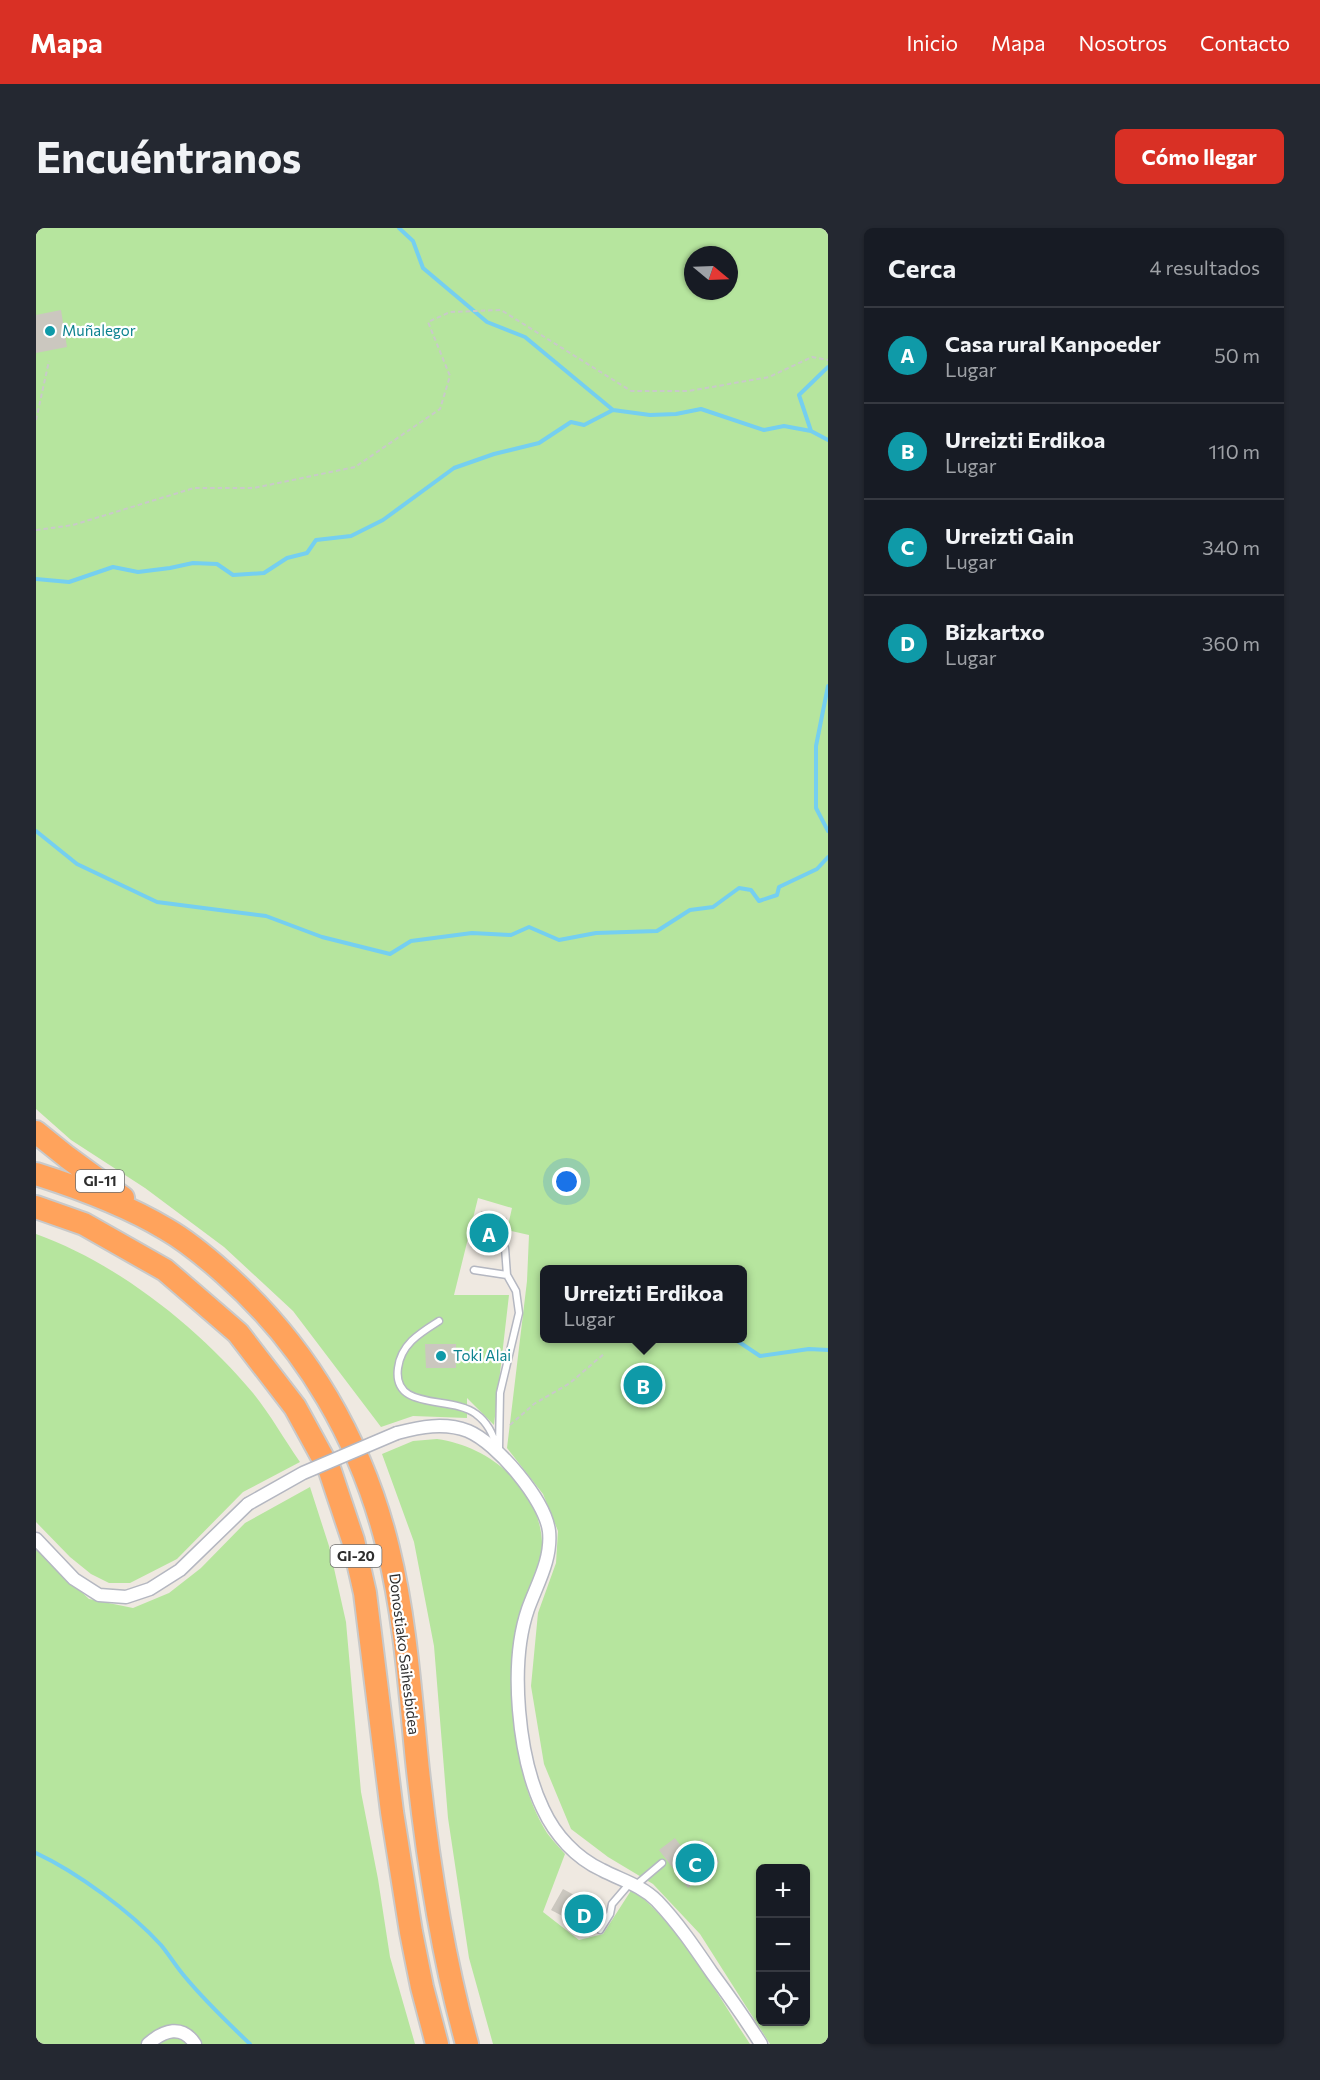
<!DOCTYPE html>
<html lang="es">
<head>
<meta charset="utf-8">
<style>
	:root { --surface:#171b24; --page:#242831; --text:#f1f3f6; --muted:#9ea1a6; --line:#363941; --accent:#d93025 }
	body { margin:0; font-family:Commissioner,sans-serif; background:var(--page); color:var(--text) }
	.controls { position:absolute; right:18px; bottom:18px; display:grid; overflow:hidden; border-radius:9px; box-shadow:0 2px 4px #0004 }
	.controls button { width:54px; height:54px; display:grid; place-items:center; padding:0; border:0; border-bottom:2px solid var(--line); background:var(--surface); color:var(--text); font:30px sans-serif }
	.compass { position:absolute; left:648px; top:18px; width:54px; height:54px; border-radius:50%; background:var(--surface); box-shadow:0 2px 4px #0004; rotate:109deg }
	.you { position:absolute; left:531px; top:954px; width:21px; height:21px; margin:-15px; border:4px solid #fff; border-radius:50%; background:#1a73e8; box-shadow:0 0 0 9px #1a73e833 }
	.badge { display:grid; place-items:center; width:39px; height:39px; border-radius:50%; background:var(--accent); color:#fff; font-size:20px; font-weight:700 }
	.pin { position:absolute; translate:-50% -50%; border:3px solid #fff; box-shadow:0 2px 6px #0006 }
	.popup { position:absolute; left:504px; top:1037px; width:207px; height:78px; box-sizing:border-box; display:grid; place-content:center; border-radius:9px; background:var(--surface); filter:drop-shadow(0 2px 4px #0005); font-size:20px; white-space:nowrap; color:var(--muted) }
	.popup b { font-size:22px; color:var(--text) }
	.popup::after { content:''; position:absolute; left:50%; top:100%; margin-left:-12px; border:12px solid transparent; border-top-color:var(--surface) }
	.list { margin:0; padding:0; list-style:none }
	h2 { display:flex; justify-content:space-between; align-items:center; height:78px; margin:0; padding:0 24px; font-size:26px }
	h2 small { font-size:20px; font-weight:400; color:var(--muted) }
	.list li { display:grid; grid-template-columns:39px 1fr auto; gap:18px; align-items:center; box-sizing:border-box; height:96px; padding:0 24px; border-top:2px solid var(--line) }
	.list b { display:block; font-size:22px; white-space:nowrap }
	.list p { margin:0; font-size:20px; white-space:nowrap; color:var(--muted) }
	.list em { font-size:20px; font-style:normal; color:var(--muted) }
	.icon { flex:none; width:33px; height:33px; fill:none; stroke:currentColor; stroke-width:2; stroke-linecap:round; stroke-linejoin:round }
	.map { position:relative; flex:none; width:792px; height:1816px; overflow:hidden; border-radius:9px }
	header { display:flex; align-items:center; gap:36px; box-sizing:border-box; height:84px; padding:0 30px; background:var(--accent); color:#fff }
	header strong { font-size:28px }
	nav { display:flex; gap:33px; margin-inline-start:auto; font-size:21px }
	.intro { display:flex; align-items:center; justify-content:space-between; box-sizing:border-box; height:144px; padding:0 36px }
	h1 { margin:0; font-size:42px }
	.button { padding:15px 27px; border-radius:9px; background:var(--accent); color:#fff; font-size:21px; font-weight:700 }
	main { display:flex; gap:36px; padding:0 36px }
	aside { flex:1; background:var(--surface); border-radius:9px; box-shadow:0 2px 4px #0004 }
	.map>svg:first-child { display:block }
	.green { fill:#b6e59e; fill-rule:evenodd }
	.lines { fill:none; stroke-linecap:round; stroke-linejoin:round }
	.stream { stroke:#75cff0; stroke-width:4 }
	.building { fill:#cbc7bf }
	.lane-casing { stroke:#b4b7c1; stroke-width:9 }
	.street-casing { stroke:#b4b7c1; stroke-width:15 }
	.highway-casing { stroke:#c9c9c9; stroke-width:26 }
	.path { stroke:#c9c9c9; stroke-width:2; stroke-dasharray:4.5 3; stroke-linecap:butt }
	.lane { stroke:#fff; stroke-width:6 }
	.street { stroke:#fff; stroke-width:12 }
	.highway { stroke:#ffa35c; stroke-width:22 }
	.street-bridge-casing { stroke:#b4b7c1; stroke-width:15; stroke-linecap:butt }
	.street-bridge { stroke:#fff; stroke-width:12 }
	.culture-dot { fill:#0f9aa8; stroke:#fff; stroke-width:2 }
	.labels { text-anchor:middle; stroke-width:4.5; stroke-linejoin:round; paint-order:stroke }
	.shield { fill:#fff; stroke:#6d6d6d; stroke-width:1.5 }
	.shield-label { font-size:14px; font-weight:bold; fill:#2e2e2e }
	.culture-label { font-size:15px; fill:#0d838f; stroke:#fff; text-anchor:start }
	.street-label { font-size:15px; fill:#2e2e2e; stroke:#fff }
</style>
</head>
<body>
<header>
<strong>Mapa</strong>
<nav><a>Inicio</a><a>Mapa</a><a>Nosotros</a><a>Contacto</a></nav>
</header>
<div class="intro"><h1>Encuéntranos</h1><a class="button">Cómo llegar</a></div>
<main>
<div class="map">
<svg width="792" height="1816" viewBox="0 0 792 1816">
	<rect width="100%" height="100%" fill="#efe9e1"/>
	<path class="green" d="M0,0H792V1816H734L664,1706L617,1656L572,1629L535,1601L508,1536L495,1458L502,1385L520,1335L522,1303L507,1266L471,1220L491,1053L493,1007L471,1002L476,980L442,970L418,1067H473L458,1197L431,1170V1190L377,1188L345,1199L257,1083L188,1019L109,960L35,912L0,881ZM657,27H693V63H657ZM508,1042H706V1110H508ZM724,1640H770V1794H724Z
		M0,1006C81,1035 162,1099 217,1165C234,1186 248,1211 264,1234L207,1264L141,1331L94,1355H73L55,1346L34,1329L0,1294Z
		M401,1211C453,1218 503,1259 506,1314C507,1340 488,1367 482,1392C478,1409 478,1429 478,1446C477,1499 482,1559 511,1605C516,1612 523,1619 529,1626L507,1684L543,1712L567,1706L596,1661C645,1699 680,1765 714,1816H457L433,1730L412,1590L398,1418L378,1314L346,1226L377,1213Z
		M274,1259L293,1318L310,1394L325,1564L342,1651L354,1729L379,1816H0V1320L53,1371L97,1380L133,1365L165,1340L209,1295Z"/>
	<g class="lines">
		<path class="stream" d="M363,0L377,13L387,40L451,94L489,109L577,182L614,187L640,186L665,181L728,202L748,198L775,203
			M792,139L763,167L775,203L792,212
			M0,351L33,354L77,339L102,344L134,340L157,335L181,336L197,347L228,345L251,330L271,325L280,312L315,308L347,292L418,240L458,226L503,215L535,194L548,197L577,182
			M792,458L780,518V580L792,603
			M0,603L41,636L121,674L230,688L286,709L354,726L375,713L436,705L475,707L493,699L523,712L560,705L621,703L654,682L677,679L703,660L715,662L723,673L741,667L743,659L781,641L792,629
			M697,1110L724,1128L773,1121L792,1122
			M0,1625C41,1644 95,1684 125,1717C134,1728 141,1740 150,1750C170,1774 192,1795 214,1816"/>
	</g>
	<path class="building" d="M25,82L31,119L0,125V87Z
		M445,983L471,990L460,1027L435,1019Z
		M389,1116H420V1140H390Z
		M604,1146L615,1148L610,1169L599,1166Z
		M639,1610L650,1625L665,1611L683,1634L652,1660L623,1622Z
		M527,1661L564,1681L553,1702L515,1682Z"/>
	<g class="lines">
		<defs>
			<path id="lane" d="M438,1042L471,1047
				M403,1093C384,1105 365,1116 362,1140C356,1184 416,1167 440,1186C451,1194 458,1208 461,1221
				M463,1220L464,1165L483,1085L480,1063L471,1047L469,1020
				M600,1657L626,1635
				M564,1702L574,1686L576,1676L594,1655"/>
			<path id="street" d="M361,1205C384,1199 408,1194 432,1203C461,1215 509,1272 513,1303C516,1331 501,1356 492,1381C473,1436 482,1529 507,1581C519,1607 540,1630 566,1642C585,1652 605,1657 621,1673C642,1695 659,1720 676,1745C693,1768 710,1792 725,1816
				M0,1311L38,1351L63,1367L90,1369L114,1361L144,1342L212,1276
				M112,1816C128,1802 146,1796 159,1816"/>
			<path id="highway" d="M0,904L31,929L87,970
				M0,946C44,960 90,977 130,1001C151,1013 170,1029 188,1045C271,1118 326,1214 352,1320C369,1389 374,1462 381,1533C391,1628 405,1723 431,1816
				M0,979L48,996L129,1042L202,1105L259,1179L294,1243L317,1312L329,1365L356,1584L375,1704L386,1759L401,1816"/>
		</defs>
		<use href="#lane" class="lane-casing"/>
		<use href="#street" class="street-casing"/>
		<use href="#highway" class="highway-casing"/>
		<path class="path" d="M0,192L13,133
			M0,302L37,297L158,260H218L319,239L404,181L414,148L392,94L414,84L465,82L595,163H653L733,149L776,129L792,132
			M474,1197L498,1176L534,1155L569,1125"/>
		<use href="#lane" class="lane"/>
		<use href="#street" class="street"/>
		<use href="#highway" class="highway"/>
		<defs>
			<path id="street-bridge" d="M212,1276L267,1245L361,1205"/>
		</defs>
		<use href="#street-bridge" class="street-bridge-casing"/>
		<use href="#street-bridge" class="street-bridge"/>
	</g>
	<g class="culture-dot">
		<circle cx="14" cy="103" r="6"/>
		<circle cx="405" cy="1128" r="6"/>
	</g>
	<g class="labels">
		<g class="shield">
			<rect x="40" y="942" width="48" height="22" rx="4.5"/>
			<rect x="294.5" y="1317" width="51" height="22" rx="4.5"/>
		</g>
		<g class="shield-label">
			<text x="64" y="958">GI-11</text>
			<text x="320" y="1333">GI-20</text>
		</g>
		<g class="culture-label">
			<text x="26" y="108">Muñalegor</text>
			<text x="417" y="1133">Toki Alai</text>
		</g>
		<g class="street-label">
			<text transform="translate(368 1426) rotate(83)" y="5">Donostiako Saihesbidea</text>
		</g>
	</g>
</svg>
<div class="controls">
<button>+</button>
<button>−</button>
<button><svg class="icon" aria-label="locate" viewBox="0 0 24 24"><circle cx="12" cy="12" r="6"/><path d="M12 2v4M12 18v4M2 12h4M18 12h4"/></svg></button>
</div>
<svg class="compass" viewBox="-18 -18 36 36"><path d="M0-13l5 13h-10z" fill="#e53935"/><path d="M0 13l5-13h-10z" fill="#9ea1a6"/></svg>
<div class="you"></div>
<div class="pin badge" style="left:453px;top:1005px;background:#0f9aa8">A</div>
<div class="pin badge" style="left:607px;top:1157px;background:#0f9aa8">B</div>
<div class="popup"><b>Urreizti Erdikoa</b>Lugar</div>
<div class="pin badge" style="left:659px;top:1635px;background:#0f9aa8">C</div>
<div class="pin badge" style="left:548px;top:1686px;background:#0f9aa8">D</div>
</div>
<aside>
<h2>Cerca<small>4 resultados</small></h2>
<ul class="list">
<li><span class="badge" style="background:#0f9aa8">A</span><div><b>Casa rural Kanpoeder</b><p>Lugar</p></div><em>50 m</em></li>
<li><span class="badge" style="background:#0f9aa8">B</span><div><b>Urreizti Erdikoa</b><p>Lugar</p></div><em>110 m</em></li>
<li><span class="badge" style="background:#0f9aa8">C</span><div><b>Urreizti Gain</b><p>Lugar</p></div><em>340 m</em></li>
<li><span class="badge" style="background:#0f9aa8">D</span><div><b>Bizkartxo</b><p>Lugar</p></div><em>360 m</em></li>
</ul>
</aside>
</main>
</body>
</html>
